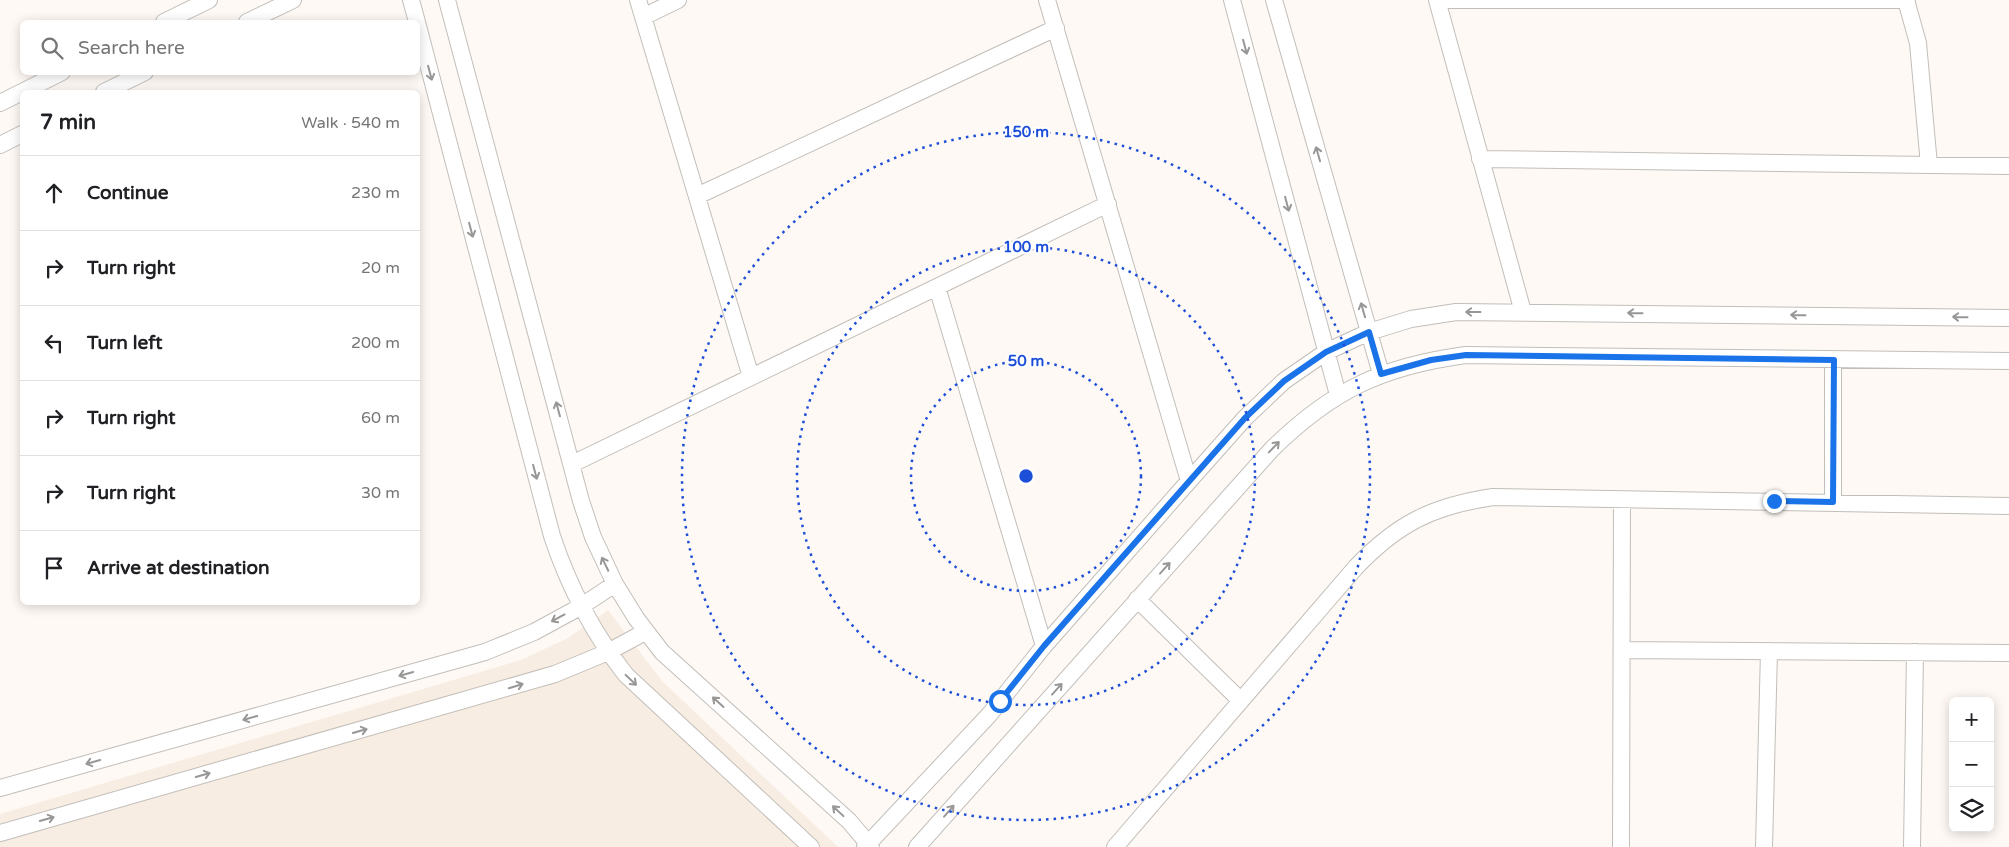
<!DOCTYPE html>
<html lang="en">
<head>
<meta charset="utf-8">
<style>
	:root { --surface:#fff; --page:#f2f2f2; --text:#202124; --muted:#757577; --line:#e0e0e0 }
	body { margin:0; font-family:"Varela Round",sans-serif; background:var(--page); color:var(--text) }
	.controls { position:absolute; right:15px; bottom:15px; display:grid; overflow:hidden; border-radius:8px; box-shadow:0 2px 12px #0003 }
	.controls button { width:45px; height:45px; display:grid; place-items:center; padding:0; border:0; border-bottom:1px solid var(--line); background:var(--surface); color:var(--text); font:25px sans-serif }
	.stop { position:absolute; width:15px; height:15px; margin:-11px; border:4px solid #1a73e8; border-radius:50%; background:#fff }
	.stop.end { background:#1a73e8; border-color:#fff; box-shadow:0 1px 5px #0008 }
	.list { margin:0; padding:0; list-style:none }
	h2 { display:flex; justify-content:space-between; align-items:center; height:65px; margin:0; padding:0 20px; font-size:21px }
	h2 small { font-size:16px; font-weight:400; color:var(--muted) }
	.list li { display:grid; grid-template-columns:32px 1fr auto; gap:15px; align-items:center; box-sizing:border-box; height:75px; padding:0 20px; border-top:1px solid var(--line) }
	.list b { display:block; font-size:19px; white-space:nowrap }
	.list em { font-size:16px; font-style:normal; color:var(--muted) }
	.icon { flex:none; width:28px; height:28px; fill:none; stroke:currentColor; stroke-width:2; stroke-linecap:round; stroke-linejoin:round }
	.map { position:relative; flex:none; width:2009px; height:847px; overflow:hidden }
	.search { position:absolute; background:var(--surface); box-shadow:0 2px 12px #0003; left:20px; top:20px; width:400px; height:55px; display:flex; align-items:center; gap:12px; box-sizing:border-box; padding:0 18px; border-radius:8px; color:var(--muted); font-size:19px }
	.panel { position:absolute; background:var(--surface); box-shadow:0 2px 12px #0003; left:20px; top:90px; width:400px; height:515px; border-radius:8px }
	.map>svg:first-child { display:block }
	.built { fill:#f8ede3 }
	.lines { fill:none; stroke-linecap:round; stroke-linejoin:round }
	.minor-casing { stroke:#c2beb9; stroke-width:18 }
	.minor { stroke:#fff; stroke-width:16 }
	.oneway { stroke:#989796 }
	.route { stroke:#1a73e8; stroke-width:6 }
	.ring { fill:none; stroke:#1d4ed8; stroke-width:2.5; stroke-dasharray:2.5 5 }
	.centre { fill:#1d4ed8; stroke:#fff; stroke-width:2.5 }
	.ring-label { font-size:15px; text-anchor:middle; font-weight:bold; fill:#1d4ed8; stroke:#fff; stroke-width:4; stroke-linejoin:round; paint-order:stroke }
</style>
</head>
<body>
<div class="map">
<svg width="2009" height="847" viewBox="0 0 2009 847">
	<rect width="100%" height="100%" fill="#fef9f4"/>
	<path class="built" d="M608,610L662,681L838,847H0V814L521,660L568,638Z"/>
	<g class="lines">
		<defs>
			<path id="minor" d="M411,0L417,22
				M447,0L581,501L593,537L615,584L636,618L662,652L849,821L871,847
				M638,0L751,377
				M1047,0L1189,481
				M1232,0L1338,395
				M1274,0L1381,374
				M1437,0H1907
				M1437,0L1523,312
				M1906,0L1918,43L1929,165
				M643,17L678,0
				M164,22L209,0
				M247,22L293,0
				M418,26L552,536C569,587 592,632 626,675L811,847
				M104,92L145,72
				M0,103L62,72
				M0,145L22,134
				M1480,159L2009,166
				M697,196L1056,28
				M937,287L1044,646
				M572,464L1108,204
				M1833,502V360
				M1137,599L1241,701
				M1622,650L2009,653
				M0,788L485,652L534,632L580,607L615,584
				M0,833L555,674L608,652L645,632
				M865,847L989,715L1044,646L1189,481L1245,418L1284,381L1326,352L1369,332L1411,319L1456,312L2009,318
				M917,847L1272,449C1332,390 1383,366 1466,355L2009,361
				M1115,847L1356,567C1398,523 1433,506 1493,497L2009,506
				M1621,847L1622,499
				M1764,847L1769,651
				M1912,847L1915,652"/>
		</defs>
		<use href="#minor" class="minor-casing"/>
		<use href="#minor" class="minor"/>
	</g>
	<defs><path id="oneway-shaft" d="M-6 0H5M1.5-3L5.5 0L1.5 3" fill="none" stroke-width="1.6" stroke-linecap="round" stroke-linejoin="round" transform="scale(1.25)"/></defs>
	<g class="oneway">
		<use href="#oneway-shaft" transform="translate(1245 47) rotate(75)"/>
		<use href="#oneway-shaft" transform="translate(430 73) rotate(75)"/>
		<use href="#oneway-shaft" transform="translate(1318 154) rotate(-106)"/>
		<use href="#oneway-shaft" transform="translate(1287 204) rotate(75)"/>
		<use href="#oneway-shaft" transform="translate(471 230) rotate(75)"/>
		<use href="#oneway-shaft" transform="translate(1363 310) rotate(-106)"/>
		<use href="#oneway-shaft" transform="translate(1473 312) rotate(180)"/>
		<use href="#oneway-shaft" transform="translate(1635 313) rotate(-179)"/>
		<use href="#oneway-shaft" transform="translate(1798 315) rotate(-179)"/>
		<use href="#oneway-shaft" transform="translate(1960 317) rotate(-179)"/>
		<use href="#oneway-shaft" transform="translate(558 409) rotate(-105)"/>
		<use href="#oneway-shaft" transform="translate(1274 447) rotate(-46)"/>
		<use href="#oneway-shaft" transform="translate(535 472) rotate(75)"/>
		<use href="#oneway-shaft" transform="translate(605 564) rotate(-116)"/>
		<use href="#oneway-shaft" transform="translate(1165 568) rotate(-48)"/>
		<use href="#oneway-shaft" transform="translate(558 618) rotate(152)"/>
		<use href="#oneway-shaft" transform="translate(406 674) rotate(164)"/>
		<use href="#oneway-shaft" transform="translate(631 680) rotate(43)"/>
		<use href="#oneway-shaft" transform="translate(516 686) rotate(-17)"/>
		<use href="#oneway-shaft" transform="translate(1057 689) rotate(-48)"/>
		<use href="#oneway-shaft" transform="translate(718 702) rotate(-138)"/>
		<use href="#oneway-shaft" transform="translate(250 718) rotate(164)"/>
		<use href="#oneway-shaft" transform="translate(360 731) rotate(-16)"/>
		<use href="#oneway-shaft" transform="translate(93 762) rotate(164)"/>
		<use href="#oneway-shaft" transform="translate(203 775) rotate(-16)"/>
		<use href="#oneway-shaft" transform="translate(838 811) rotate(-137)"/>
		<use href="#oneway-shaft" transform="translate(949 811) rotate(-49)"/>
		<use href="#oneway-shaft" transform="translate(47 819) rotate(-16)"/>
	</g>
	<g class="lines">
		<path class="route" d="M1000,701L1044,646L1245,418L1284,381L1326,352L1369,332L1381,374L1431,360L1466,355L1834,360L1833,502L1774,501"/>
	</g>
	<g class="ring">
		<circle cx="1026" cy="476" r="115"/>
		<circle cx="1026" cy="476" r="229"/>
		<circle cx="1026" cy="476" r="344"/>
	</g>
	<circle cx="1026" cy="476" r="8" class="centre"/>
	<g class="ring-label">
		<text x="1026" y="137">150 m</text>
		<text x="1026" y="252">100 m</text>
		<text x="1026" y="366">50 m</text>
	</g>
</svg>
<div class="controls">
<button>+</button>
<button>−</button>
<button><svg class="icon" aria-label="layers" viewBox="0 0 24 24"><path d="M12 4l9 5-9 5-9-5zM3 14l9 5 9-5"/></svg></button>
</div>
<div class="stop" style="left:1000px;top:701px"></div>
<div class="stop end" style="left:1774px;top:501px"></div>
<div class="search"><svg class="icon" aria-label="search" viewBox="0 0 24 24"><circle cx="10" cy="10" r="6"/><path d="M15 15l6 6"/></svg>Search here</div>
<section class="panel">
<h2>7 min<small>Walk · 540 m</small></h2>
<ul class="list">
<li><svg class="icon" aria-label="ahead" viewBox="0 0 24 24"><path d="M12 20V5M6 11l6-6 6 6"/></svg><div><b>Continue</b></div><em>230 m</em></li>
<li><svg class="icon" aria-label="right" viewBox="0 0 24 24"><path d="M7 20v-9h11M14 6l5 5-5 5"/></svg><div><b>Turn right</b></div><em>20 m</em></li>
<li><svg class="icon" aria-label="left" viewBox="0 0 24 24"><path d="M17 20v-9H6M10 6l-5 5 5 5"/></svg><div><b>Turn left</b></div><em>200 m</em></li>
<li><svg class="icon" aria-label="right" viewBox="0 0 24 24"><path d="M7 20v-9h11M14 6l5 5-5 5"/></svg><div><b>Turn right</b></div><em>60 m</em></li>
<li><svg class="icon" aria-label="right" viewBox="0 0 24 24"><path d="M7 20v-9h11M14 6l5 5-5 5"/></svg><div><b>Turn right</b></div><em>30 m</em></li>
<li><svg class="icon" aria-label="arrive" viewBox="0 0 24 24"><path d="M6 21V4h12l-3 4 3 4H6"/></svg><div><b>Arrive at destination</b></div></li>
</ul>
</section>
</div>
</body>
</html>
